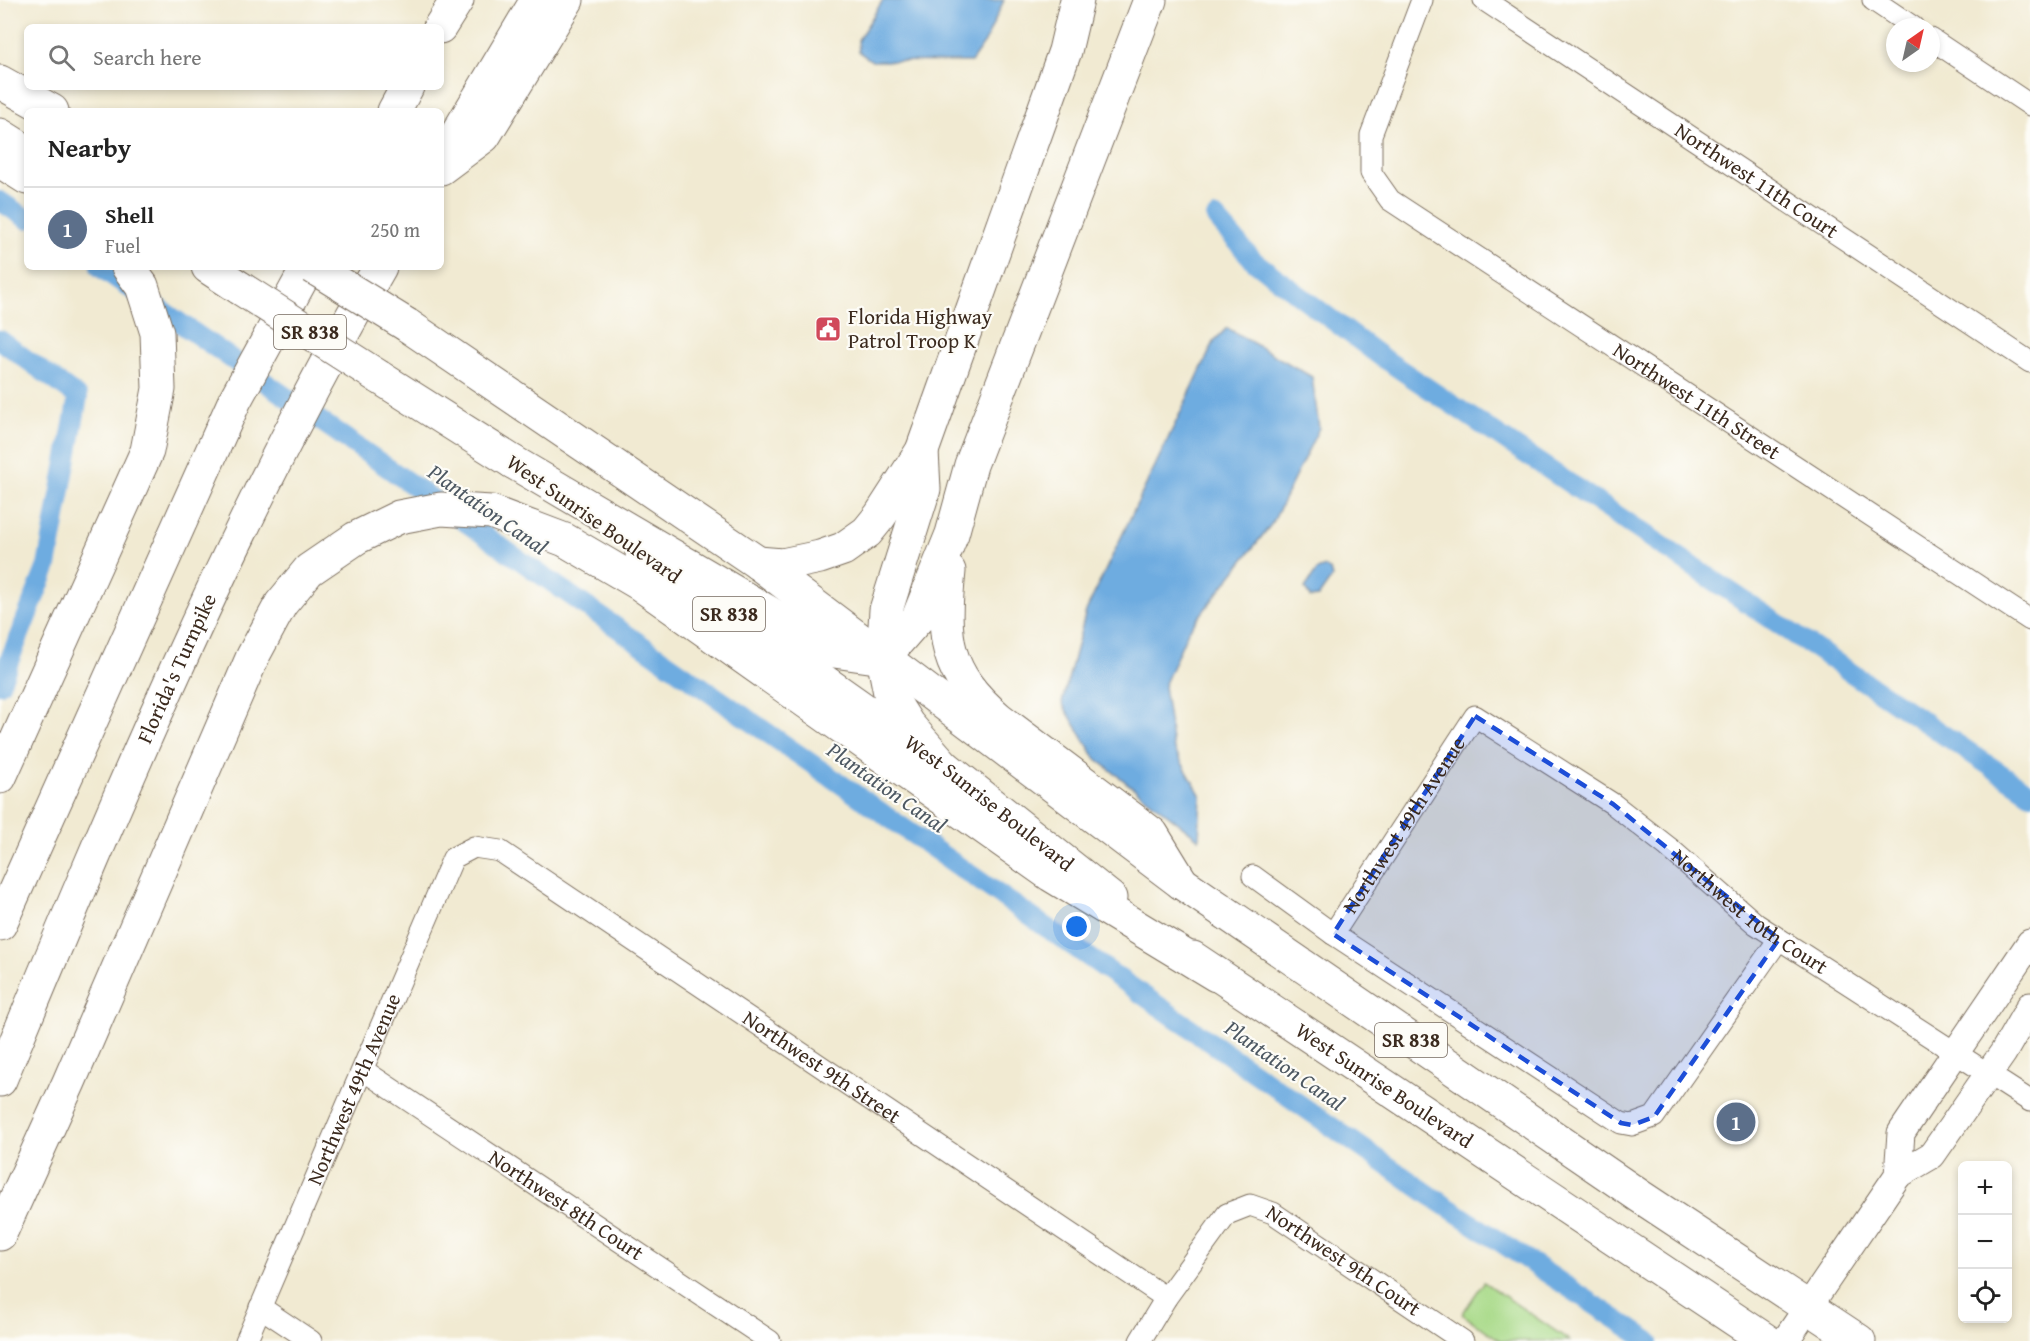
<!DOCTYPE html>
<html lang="en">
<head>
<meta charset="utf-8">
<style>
	:root { --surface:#fff; --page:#f6f6f6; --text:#222; --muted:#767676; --line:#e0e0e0; --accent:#d1495b }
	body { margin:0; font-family:"Gentium Book Plus",serif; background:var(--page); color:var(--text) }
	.controls { position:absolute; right:18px; bottom:18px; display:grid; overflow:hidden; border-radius:9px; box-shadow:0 3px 9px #0003 }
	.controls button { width:54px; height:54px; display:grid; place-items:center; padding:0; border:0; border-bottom:2px solid var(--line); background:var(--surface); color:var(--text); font:30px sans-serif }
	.compass { position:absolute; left:1886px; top:18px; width:54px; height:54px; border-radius:50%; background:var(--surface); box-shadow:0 3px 9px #0003; rotate:34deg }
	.you { position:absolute; left:1077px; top:927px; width:21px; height:21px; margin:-15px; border:4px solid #fff; border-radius:50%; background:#1a73e8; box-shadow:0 0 0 9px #1a73e833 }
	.badge { display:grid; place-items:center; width:39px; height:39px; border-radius:50%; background:var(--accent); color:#fff; font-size:20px; font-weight:700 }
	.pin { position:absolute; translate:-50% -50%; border:3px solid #fff; box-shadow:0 2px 6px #0006 }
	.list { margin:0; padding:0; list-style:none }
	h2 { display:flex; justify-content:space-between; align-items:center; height:78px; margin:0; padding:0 24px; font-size:26px }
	h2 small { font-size:20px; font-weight:400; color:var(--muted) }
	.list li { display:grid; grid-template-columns:39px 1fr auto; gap:18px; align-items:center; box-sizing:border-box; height:84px; padding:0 24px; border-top:2px solid var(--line) }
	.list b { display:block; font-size:22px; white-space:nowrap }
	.list p { margin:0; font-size:20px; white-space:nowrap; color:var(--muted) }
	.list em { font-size:20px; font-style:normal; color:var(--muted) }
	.icon { flex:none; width:33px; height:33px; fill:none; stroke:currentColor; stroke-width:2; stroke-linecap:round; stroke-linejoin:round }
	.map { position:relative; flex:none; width:2030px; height:1341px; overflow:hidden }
	.search { position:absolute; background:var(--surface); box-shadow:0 3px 9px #0003; left:24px; top:24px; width:420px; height:66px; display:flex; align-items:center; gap:15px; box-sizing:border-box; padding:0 21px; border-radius:9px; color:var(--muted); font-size:22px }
	.panel { position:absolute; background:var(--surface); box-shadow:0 3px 9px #0003; left:24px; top:108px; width:420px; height:162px; border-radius:9px }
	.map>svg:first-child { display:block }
	.green { fill:#a9da89; stroke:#728254; stroke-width:1.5 }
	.water { fill:#6eace0; stroke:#546b7f; stroke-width:1.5 }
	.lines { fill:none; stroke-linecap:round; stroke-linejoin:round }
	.canal { stroke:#6eace0; stroke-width:20 }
	.minor-casing { stroke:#7b6d5d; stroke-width:23 }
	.tertiary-casing { stroke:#7b6d5d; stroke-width:29 }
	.primary-casing { stroke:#7b6d5d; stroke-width:35 }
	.trunk-casing { stroke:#7b6d5d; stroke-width:35 }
	.motorway-casing { stroke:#7b6d5d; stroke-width:35 }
	.minor { stroke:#fff; stroke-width:21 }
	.tertiary { stroke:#fff; stroke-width:27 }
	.primary { stroke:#fff; stroke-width:33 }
	.trunk { stroke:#fff; stroke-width:33 }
	.motorway { stroke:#fff; stroke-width:33 }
	.trunk-bridge-casing { stroke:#7b6d5d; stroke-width:35; stroke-linecap:butt }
	.trunk-bridge { stroke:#fff; stroke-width:33 }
	.marked { fill:#1d4ed8; fill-opacity:0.2; stroke:#1d4ed8; stroke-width:4.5; stroke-dasharray:12 8; stroke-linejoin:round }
	.labels { text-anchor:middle; stroke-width:4.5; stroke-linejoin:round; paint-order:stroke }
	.shield { fill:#fdfcf7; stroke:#75695f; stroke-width:1.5 }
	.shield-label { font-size:20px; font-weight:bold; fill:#3b2a1e }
	.street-label { font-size:21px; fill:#3b2a1e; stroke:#fdfcf7 }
	.poi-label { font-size:21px; fill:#3b2a1e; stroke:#fdfcf7; text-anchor:start }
	.water-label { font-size:22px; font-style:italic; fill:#4d5862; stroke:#fdfcf7 }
</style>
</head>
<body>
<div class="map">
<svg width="2030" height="1341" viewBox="0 0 2030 1341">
	<rect width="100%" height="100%" fill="#fdfcf7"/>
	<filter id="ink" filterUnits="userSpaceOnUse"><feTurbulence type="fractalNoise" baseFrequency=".0167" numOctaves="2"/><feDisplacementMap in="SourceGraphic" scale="12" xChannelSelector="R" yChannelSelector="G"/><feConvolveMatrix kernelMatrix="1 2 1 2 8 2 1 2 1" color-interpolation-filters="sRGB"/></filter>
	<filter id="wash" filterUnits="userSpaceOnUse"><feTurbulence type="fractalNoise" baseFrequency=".008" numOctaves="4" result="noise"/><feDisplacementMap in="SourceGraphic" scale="24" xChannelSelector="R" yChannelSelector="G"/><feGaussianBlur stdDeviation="1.35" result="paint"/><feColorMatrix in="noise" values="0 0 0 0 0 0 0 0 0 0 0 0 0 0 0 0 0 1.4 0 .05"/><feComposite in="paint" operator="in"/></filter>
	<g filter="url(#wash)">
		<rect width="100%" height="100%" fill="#f1ead2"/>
		<path class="green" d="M1484,1282L1570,1341H1501L1462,1314Z"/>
		<path class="water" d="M883,0H1004L985,42L971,62L872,61L859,52L858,40Z
			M1227,328L1312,377L1319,428L1273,522L1188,631L1164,686L1173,747L1201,796L1199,839L1095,758L1062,703L1086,611L1215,340Z
			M1325,567L1330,570L1332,577L1318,597L1310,598L1305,588L1317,570Z"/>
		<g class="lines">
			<path class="canal" d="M0,201L27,219
				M1216,218L1254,261L1380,356L2030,793
				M100,267L1431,1196L1649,1341
				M0,340L78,397L47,566L0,684"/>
		</g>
	</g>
	<g filter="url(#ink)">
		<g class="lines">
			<defs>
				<g id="minor">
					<path id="s1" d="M1422,0L1371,135V173L1390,200L2030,620"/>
					<path id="s2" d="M1484,0L2030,362"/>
					<path d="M1873,0L1913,27"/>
					<path d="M1931,39L2030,105"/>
					<path d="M1253,876L1333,934L1621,1123L1632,1125L1654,1117L1779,939"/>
					<path id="s3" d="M1333,934L1475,716L1613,804L1668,847L1756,924L2030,1101"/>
					<path id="s4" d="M363,1070L770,1341"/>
					<path d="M260,1307L311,1341"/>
					<path id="s5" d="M246,1341L453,858L474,847L500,851L1166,1298"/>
					<path id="s6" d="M1140,1341L1166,1298L1227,1214L1250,1205L1273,1213L1463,1341"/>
				</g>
				<path id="tertiary" d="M1898,1175L1901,1133L2030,943
					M1785,1341L1898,1175L1932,1155L2003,1053L2030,1006"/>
				<g id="primary">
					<path id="s7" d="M642,553L944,766L1110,898"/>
					<path d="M758,563L1182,883L1641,1197L1859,1341"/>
					<path id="s8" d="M1193,958L1767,1341"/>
				</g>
				<path id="trunk" d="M0,82L52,111
					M0,135L27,152
					M208,267L240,288
					M407,325L758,563
					M379,377L513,462"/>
				<g id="motorway">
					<path d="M440,27L457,0"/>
					<path d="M394,111L407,87"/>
					<path d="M0,161L27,178"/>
					<path d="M441,161L537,0"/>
					<path d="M441,168L484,136L567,0"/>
					<path d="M922,451L924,489L886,610L883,658L891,698L908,725L944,766"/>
					<path d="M513,462L834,651L883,658"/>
					<path d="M758,563L782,565L820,557L843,549L867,532L880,516L922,451L1065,51L1077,0"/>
					<path d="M949,571C942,639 944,672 999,719L1152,834L1182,883"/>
					<path d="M883,658L918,618L952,534L971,465L1150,0"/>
					<path d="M0,777L147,451L159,389L157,333L142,286L128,267"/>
					<path d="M0,924L235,400L308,267"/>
					<path id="s9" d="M0,1080C115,804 230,527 380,267"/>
					<path d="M0,1234L69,1082L253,656L281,604L309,570L356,538L399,517L441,509L491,512L565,540L640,584L1051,875L1216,975"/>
				</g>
			</defs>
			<use href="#minor" class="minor-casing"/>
			<use href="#tertiary" class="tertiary-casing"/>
			<use href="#primary" class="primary-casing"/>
			<use href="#trunk" class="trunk-casing"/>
			<use href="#motorway" class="motorway-casing"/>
			<use href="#minor" class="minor"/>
			<use href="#tertiary" class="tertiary"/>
			<use href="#primary" class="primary"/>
			<use href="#trunk" class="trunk"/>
			<use href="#motorway" class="motorway"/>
			<defs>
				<path id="trunk-bridge" d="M313,267L407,325
					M240,288L379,377"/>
			</defs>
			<use href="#trunk-bridge" class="trunk-bridge-casing"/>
			<use href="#trunk-bridge" class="trunk-bridge"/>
		</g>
	</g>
	<path class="marked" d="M1475,716L1613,804L1779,939L1654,1117L1632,1125L1621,1123L1333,934Z"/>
	<defs>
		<symbol id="civic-square" viewBox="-11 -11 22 22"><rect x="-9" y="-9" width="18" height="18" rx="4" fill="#d1495b" stroke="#fdfcf7"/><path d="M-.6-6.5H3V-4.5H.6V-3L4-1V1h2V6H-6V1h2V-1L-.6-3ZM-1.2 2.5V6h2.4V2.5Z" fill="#fff"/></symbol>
	</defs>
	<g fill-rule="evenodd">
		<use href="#civic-square" x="813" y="314" width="30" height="30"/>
	</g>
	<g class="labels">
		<g class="shield">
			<rect x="274" y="315" width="72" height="34" rx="4.5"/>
			<rect x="693" y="597" width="72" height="34" rx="4.5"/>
			<rect x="1375" y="1023" width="72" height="34" rx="4.5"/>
		</g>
		<g class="shield-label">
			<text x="310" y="339">SR 838</text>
			<text x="729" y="621">SR 838</text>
			<text x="1411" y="1047">SR 838</text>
		</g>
		<g class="street-label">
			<text dy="7" stroke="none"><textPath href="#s2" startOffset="327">Northwest 11th Court</textPath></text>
			<text dy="7" stroke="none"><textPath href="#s1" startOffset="582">Northwest 11th Street</textPath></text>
			<text transform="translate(594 519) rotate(35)" y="7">West Sunrise Boulevard</text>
			<text dy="7" stroke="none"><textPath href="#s9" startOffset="448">Florida's Turnpike</textPath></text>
			<text dy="7" stroke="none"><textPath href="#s7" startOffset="428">West Sunrise Boulevard</textPath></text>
			<text dy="7" stroke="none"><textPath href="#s3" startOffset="130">Northwest 49th Avenue</textPath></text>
			<text dy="7" stroke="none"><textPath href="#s3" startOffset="598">Northwest 10th Court</textPath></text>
			<text dy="7" stroke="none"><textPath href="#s5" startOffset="963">Northwest 9th Street</textPath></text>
			<text dy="7" stroke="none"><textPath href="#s8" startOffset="230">West Sunrise Boulevard</textPath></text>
			<text dy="7" stroke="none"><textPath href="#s5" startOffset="274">Northwest 49th Avenue</textPath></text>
			<text dy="7" stroke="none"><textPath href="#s4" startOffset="244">Northwest 8th Court</textPath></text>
			<text dy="7" stroke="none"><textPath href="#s6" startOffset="288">Northwest 9th Court</textPath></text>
		</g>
		<g class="poi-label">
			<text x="848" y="324">Florida Highway<tspan x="848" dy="24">Patrol Troop K</tspan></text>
		</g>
		<g class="water-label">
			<text transform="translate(488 509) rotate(35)" y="8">Plantation Canal</text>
			<text transform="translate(887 787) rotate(35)" y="8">Plantation Canal</text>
			<text transform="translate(1285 1065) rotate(35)" y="8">Plantation Canal</text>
		</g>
	</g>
</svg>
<div class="controls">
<button>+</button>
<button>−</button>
<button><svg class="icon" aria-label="locate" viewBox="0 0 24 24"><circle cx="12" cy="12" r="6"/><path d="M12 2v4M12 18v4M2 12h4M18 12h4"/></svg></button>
</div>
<svg class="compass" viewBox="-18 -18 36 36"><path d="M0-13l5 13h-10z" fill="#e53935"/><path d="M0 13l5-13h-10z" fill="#767676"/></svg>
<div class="you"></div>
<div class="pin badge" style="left:1736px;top:1122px;background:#5c6f8a">1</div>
<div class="search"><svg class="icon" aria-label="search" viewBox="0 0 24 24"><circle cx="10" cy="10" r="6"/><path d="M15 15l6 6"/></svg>Search here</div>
<section class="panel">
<h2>Nearby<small></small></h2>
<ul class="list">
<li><span class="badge" style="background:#5c6f8a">1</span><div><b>Shell</b><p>Fuel</p></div><em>250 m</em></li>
</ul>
</section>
</div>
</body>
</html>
